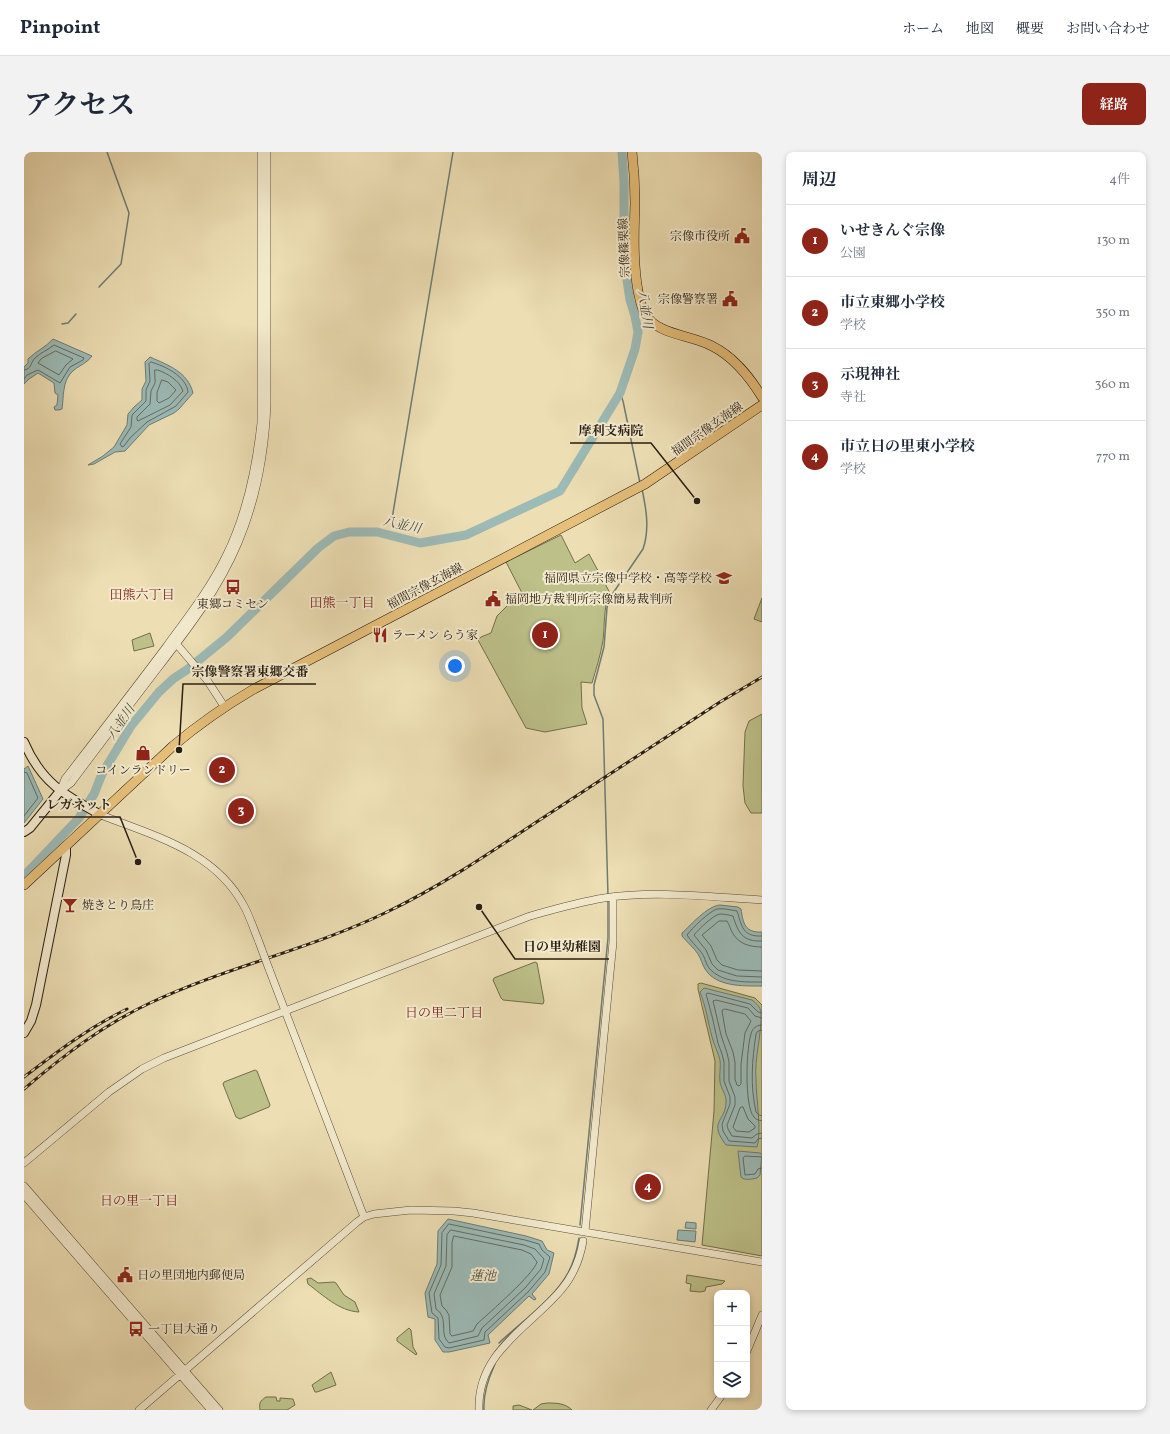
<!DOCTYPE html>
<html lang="ja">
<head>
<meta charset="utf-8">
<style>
	:root { --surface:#fff; --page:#f2f2f3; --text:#1f2937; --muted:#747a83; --line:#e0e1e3; --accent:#8f2418 }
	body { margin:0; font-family:Vollkorn,"Noto Serif JP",serif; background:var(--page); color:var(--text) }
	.controls { position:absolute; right:12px; bottom:12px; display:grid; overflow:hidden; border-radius:8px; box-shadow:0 2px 6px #0003 }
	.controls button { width:36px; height:36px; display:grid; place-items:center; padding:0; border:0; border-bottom:1px solid var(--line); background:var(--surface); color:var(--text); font:20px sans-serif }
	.you { position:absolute; left:431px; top:514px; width:14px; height:14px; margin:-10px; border:3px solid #fff; border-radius:50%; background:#1a73e8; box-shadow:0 0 0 6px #1a73e833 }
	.badge { display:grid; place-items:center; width:26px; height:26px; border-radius:50%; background:var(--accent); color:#fff; font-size:13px; font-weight:700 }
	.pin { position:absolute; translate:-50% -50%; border:2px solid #fff; box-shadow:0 1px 4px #0006 }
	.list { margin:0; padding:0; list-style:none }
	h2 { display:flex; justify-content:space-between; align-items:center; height:52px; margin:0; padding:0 16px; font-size:17px }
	h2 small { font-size:13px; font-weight:400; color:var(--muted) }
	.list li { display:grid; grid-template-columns:26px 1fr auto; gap:12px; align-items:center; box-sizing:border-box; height:72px; padding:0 16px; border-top:1px solid var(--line) }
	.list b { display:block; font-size:15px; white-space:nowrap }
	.list p { margin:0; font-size:13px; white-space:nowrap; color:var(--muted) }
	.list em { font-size:13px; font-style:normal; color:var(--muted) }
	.icon { flex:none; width:22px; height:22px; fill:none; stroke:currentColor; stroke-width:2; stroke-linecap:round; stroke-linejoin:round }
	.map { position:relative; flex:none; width:738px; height:1258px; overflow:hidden; border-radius:8px }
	header { display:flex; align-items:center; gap:24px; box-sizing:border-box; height:56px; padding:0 20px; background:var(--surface); border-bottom:1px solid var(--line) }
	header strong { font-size:19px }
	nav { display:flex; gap:22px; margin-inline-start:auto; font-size:14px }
	.intro { display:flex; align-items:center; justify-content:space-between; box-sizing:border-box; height:96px; padding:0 24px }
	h1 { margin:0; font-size:28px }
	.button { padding:10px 18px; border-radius:8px; background:var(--accent); color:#fff; font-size:14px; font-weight:700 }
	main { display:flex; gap:24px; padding:0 24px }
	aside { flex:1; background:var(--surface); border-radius:8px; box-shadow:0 2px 6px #0003 }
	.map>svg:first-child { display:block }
	.green { fill:#bdc089; stroke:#726e4d }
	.water { fill:#9cbab6; stroke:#6e7b74 }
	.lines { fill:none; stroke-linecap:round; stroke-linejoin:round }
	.shore { stroke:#626c64; stroke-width:1 }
	.stream { stroke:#6e7b74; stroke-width:1.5 }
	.river { stroke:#9cbab6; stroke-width:9 }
	.tertiary-casing { stroke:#594d3a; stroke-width:8 }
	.secondary-casing { stroke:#281d11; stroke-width:10 }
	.primary-casing { stroke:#281d11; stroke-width:10 }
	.tertiary { stroke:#f3eace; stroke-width:7 }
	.secondary { stroke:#f3eace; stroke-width:8 }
	.primary { stroke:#e6bf7a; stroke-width:9 }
	.rail-casing { stroke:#281d11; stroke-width:3 }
	.rail { stroke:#f3eace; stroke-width:1.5; stroke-dasharray:4.5; stroke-linecap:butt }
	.tertiary-bridge-casing { stroke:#594d3a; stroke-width:8; stroke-linecap:butt }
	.tertiary-bridge { stroke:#f3eace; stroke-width:7 }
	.labels { text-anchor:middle; stroke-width:4; stroke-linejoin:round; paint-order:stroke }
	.poi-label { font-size:12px; fill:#281d11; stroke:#f3eace; text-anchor:start }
	.street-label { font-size:12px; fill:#281d11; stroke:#f3eace }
	.water-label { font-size:13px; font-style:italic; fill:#4b4c43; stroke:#f3eace }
	.neighbourhood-label { font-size:13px; fill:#7a1f14; stroke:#f3eace }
	.leader { fill:none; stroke:#281d11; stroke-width:1.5 }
	.callout-dot { fill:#281d11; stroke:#f3eace; stroke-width:1.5 }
	.callout-label { font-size:13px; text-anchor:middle; font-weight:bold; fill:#281d11; stroke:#f3eace; stroke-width:4; stroke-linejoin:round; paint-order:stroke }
</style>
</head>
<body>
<header>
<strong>Pinpoint</strong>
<nav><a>ホーム</a><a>地図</a><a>概要</a><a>お問い合わせ</a></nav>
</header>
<div class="intro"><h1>アクセス</h1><a class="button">経路</a></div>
<main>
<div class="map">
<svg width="738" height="1258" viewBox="0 0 738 1258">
	<rect width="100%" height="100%" fill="#eddeb4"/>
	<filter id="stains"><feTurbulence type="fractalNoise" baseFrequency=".005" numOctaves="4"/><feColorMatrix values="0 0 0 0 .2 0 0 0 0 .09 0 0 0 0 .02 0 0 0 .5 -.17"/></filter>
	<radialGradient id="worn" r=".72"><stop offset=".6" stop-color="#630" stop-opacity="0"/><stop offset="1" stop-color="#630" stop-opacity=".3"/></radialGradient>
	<path class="green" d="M537,383L551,411L565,402L586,441C579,456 581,472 579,488C577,502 572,517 568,531L557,530L558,556L563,572L521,580L502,576L454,488L457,485L467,481L473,464L488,449L487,446L498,441L482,410Z
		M738,446V470L730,467Z
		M126,481L130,494L110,499L108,488Z
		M738,562V661H727L721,651L719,634L721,580L725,569Z
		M511,810L513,811L520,849L519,852L479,848L477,846L469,828L470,826Z
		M677,831L731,846L738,853V1104L678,1093L690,959L691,909L674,837V832Z
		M231,918L233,919L246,953L245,955L216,967L212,965L199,932L200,930Z
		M663,1123L701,1129L698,1132L682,1135L681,1139L676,1140L666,1139L667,1132L662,1131Z
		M287,1126L294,1131L310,1130L312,1131L320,1143L331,1150L335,1160C315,1159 299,1143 284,1132L283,1127Z
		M385,1176L387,1178L389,1195L393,1202L392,1203L373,1189V1186Z
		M307,1220L312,1233L293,1240H291L288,1233Z
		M242,1245H252L253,1249H256V1246L269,1247L271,1253L263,1258H236C235,1251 236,1249 242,1245Z
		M523,1251C532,1251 541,1251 548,1258H509L517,1252Z
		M495,1253L508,1258H489V1254Z"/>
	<path class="water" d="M29,187L68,204C63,211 56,213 50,218C38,228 40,243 38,257L35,258H31L30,255L33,253L34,243L31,241L30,231L14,221L5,227L0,232V215L4,211V207C12,199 22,195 29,187Z
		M126,205C144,213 164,220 169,241L155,257L150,261L125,273L101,299L91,300L70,312L64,313L79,304L90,295L103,273L104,262L110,255L118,248V237L122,229L121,210Z
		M4,614L19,647L0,671V617Z
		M696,753L714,755L717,757C719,771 721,781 738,780V834C719,834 692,835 681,817C678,812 677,807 674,802C670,796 663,790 658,784V781C667,773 683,754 696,753Z
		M680,836L728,848C733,852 736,855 737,860C738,883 730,906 732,928C732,946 738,980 733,995L702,993C684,969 701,970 702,951C703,943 697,937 696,930C695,923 697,916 696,908C694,900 690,893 688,885C684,870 682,855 676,840Z
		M714,999L736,1001L738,1002L736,1023L733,1026C728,1027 721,1029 717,1025Z
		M424,1067L502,1084L518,1089L523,1098L530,1101L525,1122L508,1142L512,1147L510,1148L505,1144L464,1183L466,1191L425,1200H419L411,1188V1167L404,1165L401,1141L413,1112L414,1079Z
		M662,1070L672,1071V1077L661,1076Z
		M654,1078L672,1079L671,1090L653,1088Z"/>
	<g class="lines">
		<path class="shore" d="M32,199L49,207L42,213L35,223L14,211L17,207Z
			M127,210C141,214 162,224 164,240L152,254L123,270L106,286L100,294L98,295L96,292L107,275L108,263L122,249V238L126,229L125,212Z
			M0,218C8,217 6,211 11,206C16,201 24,198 30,193L60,206L59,208L46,215L36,231L14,218L3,223L0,227
			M131,218H134C144,222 155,228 159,239L146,253L114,269L113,268V265L126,252L127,239L131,231Z
			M138,228L144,230L152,238L145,246L135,251L133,249V241Z
			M0,620L3,621L14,646L0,664
			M738,784C718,785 718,774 713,759C707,758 699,756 693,757C686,759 668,776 663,783C667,789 672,794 677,800C681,804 681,811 685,816C698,831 720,830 738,830
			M738,789C718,790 714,780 709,764C705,763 700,762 696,762C689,763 674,778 670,783L682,798L688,812L694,818L713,824L738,825
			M738,795C726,795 714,792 708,780C706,776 705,772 703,769H695L678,783L687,794L693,808L698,813L714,818L738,819
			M701,857L721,862L727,869L721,881L717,912V932L715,934L713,933L711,927V910L709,900L702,882L698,859Z
			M738,861L734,860L726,852L684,841L682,842L688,864L694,891L698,902L700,910V929L706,945V952L698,972L699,979L705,989L731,991L734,987L738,986
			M738,866L731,864L724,856L692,848L689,849L697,883L703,901L705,910V929L711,945V953L703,973L704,977L708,984L728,986L733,982L738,981
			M738,873C734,873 730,875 728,879C722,892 720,955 730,965C732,968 735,968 738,969
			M738,878L734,879L732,882C728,909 726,933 732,960L735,963L738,964
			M719,955L724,967L731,974V976L725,980L712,979L709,975L716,956Z
			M738,1005L721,1004L719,1006L721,1023L731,1022L734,1017L738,1016
			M425,1072L501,1088L515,1092L518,1098L526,1105L521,1120L504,1140L461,1180L460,1188L425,1196L421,1195L415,1187L414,1166L408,1161L405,1141L417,1113L418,1081Z
			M427,1078L500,1093L511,1097L520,1107L517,1117L501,1136L458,1176L454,1184L425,1191C414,1181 426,1167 412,1157L410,1142L422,1114L423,1083Z
			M430,1084L498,1098L507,1102L513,1110C510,1122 465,1161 453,1172L449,1179L428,1184L426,1182L425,1163L422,1158L418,1154L416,1143L428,1115V1091Z"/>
		<path class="stream" d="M75,135L97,112L105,61L83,0
			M38,172L44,171L52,162
			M596,241L599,249L616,331
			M367,373L429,0
			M584,744L579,567L570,543V533L580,495L583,456L585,447L619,397C626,377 622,356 618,337
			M556,1073L584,786V748
			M475,1191C496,1171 530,1147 544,1121C550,1110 553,1098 555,1086
			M460,1258C459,1243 465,1225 471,1212"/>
		<path class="river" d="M0,724L55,666L70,642L78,622L107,574L135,540L149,527L164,517L203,485L294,396L310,384L325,380H353L396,391L442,383L536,339L596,241L611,197L614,180L611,164L606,148L600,108V30L598,0"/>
		<defs>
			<path id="tertiary" d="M150,489L183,528L200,554
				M37,637L41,627C75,583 109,539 142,495C163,466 186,437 202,404C223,362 232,317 237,271V0
				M36,639L47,631C74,595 100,560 127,525C160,482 193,441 214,391C233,346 241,300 243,252V0
				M77,663C130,684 191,699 220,754C226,765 230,778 235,790
				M245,817L340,1065
				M0,1011L85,940L118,917L140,906L506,764C531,757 555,750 580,746C632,738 686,745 738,748
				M0,1034L195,1258
				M0,1043L187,1258
				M561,1080L589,790V745
				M723,1199L738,1163
				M115,1258L333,1070L340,1065L350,1062L387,1058L430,1059L449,1061L738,1110
				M455,1258C453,1200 505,1176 537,1138C549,1124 556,1107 559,1089
				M687,1258L698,1243"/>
			<path id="secondary" d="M0,590C17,630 40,643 77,663
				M0,680L6,676L36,639
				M0,881L7,869L12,853L42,703V695"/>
			<path id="primary" d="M608,0C610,17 611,34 611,51C610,81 609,110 614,139C616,147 617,155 621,162C633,183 668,183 688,194C710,205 725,224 738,245
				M0,733L149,594C175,572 201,554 230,537L621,332L738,253"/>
		</defs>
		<use href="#tertiary" class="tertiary-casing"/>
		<use href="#secondary" class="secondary-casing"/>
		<use href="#primary" class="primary-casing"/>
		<use href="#tertiary" class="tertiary"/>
		<use href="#secondary" class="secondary"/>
		<use href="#primary" class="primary"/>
		<defs>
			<path id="rail" d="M0,925C34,899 64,876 103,857
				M0,937C39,904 79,873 126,851C202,815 287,797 363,760C415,735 463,703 511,671C573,631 634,590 696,550L738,525"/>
		</defs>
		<use href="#rail" class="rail-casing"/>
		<use href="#rail" class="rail"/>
		<defs>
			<path id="tertiary-bridge" d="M235,790L245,817"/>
		</defs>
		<use href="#tertiary-bridge" class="tertiary-bridge-casing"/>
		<use href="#tertiary-bridge" class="tertiary-bridge"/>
	</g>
	<defs>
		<symbol id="civic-bare" viewBox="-9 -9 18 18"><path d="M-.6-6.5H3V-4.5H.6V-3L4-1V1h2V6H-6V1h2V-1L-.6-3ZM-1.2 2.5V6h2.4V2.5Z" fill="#8f2418" stroke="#f3eace" stroke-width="2.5" paint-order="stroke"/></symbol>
		<symbol id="school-bare" viewBox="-9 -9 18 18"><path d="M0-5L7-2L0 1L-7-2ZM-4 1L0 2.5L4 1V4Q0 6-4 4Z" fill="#8f2418" stroke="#f3eace" stroke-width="2.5" paint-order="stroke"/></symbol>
		<symbol id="bus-bare" viewBox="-9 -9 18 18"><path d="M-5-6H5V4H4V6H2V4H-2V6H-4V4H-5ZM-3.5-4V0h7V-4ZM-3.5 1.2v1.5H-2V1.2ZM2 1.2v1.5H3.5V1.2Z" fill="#8f2418" stroke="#f3eace" stroke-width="2.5" paint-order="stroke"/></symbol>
		<symbol id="restaurant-bare" viewBox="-9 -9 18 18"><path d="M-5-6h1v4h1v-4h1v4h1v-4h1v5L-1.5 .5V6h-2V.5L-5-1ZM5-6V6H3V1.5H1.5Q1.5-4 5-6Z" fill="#8f2418" stroke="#f3eace" stroke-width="2.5" paint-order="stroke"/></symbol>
		<symbol id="shop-bare" viewBox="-9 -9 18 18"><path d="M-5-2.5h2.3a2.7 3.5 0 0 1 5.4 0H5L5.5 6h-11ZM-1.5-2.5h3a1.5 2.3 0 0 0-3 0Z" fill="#8f2418" stroke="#f3eace" stroke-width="2.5" paint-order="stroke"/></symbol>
		<symbol id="bar-bare" viewBox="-9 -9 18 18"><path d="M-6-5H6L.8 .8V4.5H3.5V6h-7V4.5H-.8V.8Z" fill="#8f2418" stroke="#f3eace" stroke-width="2.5" paint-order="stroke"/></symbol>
	</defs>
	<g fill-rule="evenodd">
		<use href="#civic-bare" x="707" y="73" width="22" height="22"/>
		<use href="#civic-bare" x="695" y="136" width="22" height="22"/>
		<use href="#school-bare" x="689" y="415" width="22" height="22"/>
		<use href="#bus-bare" x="198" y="424" width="22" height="22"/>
		<use href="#civic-bare" x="458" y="436" width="22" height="22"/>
		<use href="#restaurant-bare" x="345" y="472" width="22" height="22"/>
		<use href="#shop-bare" x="108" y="590" width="22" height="22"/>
		<use href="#bar-bare" x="35" y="742" width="22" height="22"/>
		<use href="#civic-bare" x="90" y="1112" width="22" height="22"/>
		<use href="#bus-bare" x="101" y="1166" width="22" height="22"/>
	</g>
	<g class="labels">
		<g class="poi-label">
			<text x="706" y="88" text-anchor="end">宗像市役所</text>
			<text x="694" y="151" text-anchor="end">宗像警察署</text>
			<text x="688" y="430" text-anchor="end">福岡県立宗像中学校・高等学校</text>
			<text x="481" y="451">福岡地方裁判所宗像簡易裁判所</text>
			<text x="209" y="456" text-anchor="middle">東郷コミセン</text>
			<text x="368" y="487">ラーメン らう家</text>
			<text x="119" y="622" text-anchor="middle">コインランドリー</text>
			<text x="58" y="757">焼きとり鳥庄</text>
			<text x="113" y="1127">日の里団地内郵便局</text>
			<text x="124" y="1181">一丁目大通り</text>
		</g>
		<g class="street-label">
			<text transform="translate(600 96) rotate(-92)" y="4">宗像篠栗線</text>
			<text transform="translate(683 277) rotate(-35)" y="4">福間宗像玄海線</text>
			<text transform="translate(401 434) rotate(-28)" y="4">福間宗像玄海線</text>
		</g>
		<g class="water-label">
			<text transform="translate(622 157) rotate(81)" y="5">八並川</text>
			<text transform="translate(378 372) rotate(12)" y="5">八並川</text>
			<text transform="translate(96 570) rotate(-56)" y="5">八並川</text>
			<text x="459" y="1128">蓮池</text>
		</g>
		<g class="neighbourhood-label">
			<text x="118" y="447">田熊六丁目</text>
			<text x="318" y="455">田熊一丁目</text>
			<text x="420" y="865">日の里二丁目</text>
			<text x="115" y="1053">日の里一丁目</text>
		</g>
	</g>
	<path class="leader" d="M673 349L627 291H546M155 598L159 532H292M114 710L96 665H15M455 755L491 807H585"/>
	<g class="callout-dot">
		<circle cx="673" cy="349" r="4"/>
		<circle cx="155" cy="598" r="4"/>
		<circle cx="114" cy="710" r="4"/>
		<circle cx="455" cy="755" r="4"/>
	</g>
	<g class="callout-label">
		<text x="587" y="283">摩利支病院</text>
		<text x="226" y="524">宗像警察署東郷交番</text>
		<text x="55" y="657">レガネット</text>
		<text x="538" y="799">日の里幼稚園</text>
	</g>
	<rect width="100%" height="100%" filter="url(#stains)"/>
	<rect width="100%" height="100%" fill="url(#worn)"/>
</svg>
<div class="controls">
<button>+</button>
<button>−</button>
<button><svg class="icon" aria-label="layers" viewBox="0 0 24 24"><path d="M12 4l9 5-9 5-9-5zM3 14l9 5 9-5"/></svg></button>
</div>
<div class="you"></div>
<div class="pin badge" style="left:521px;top:483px">1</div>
<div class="pin badge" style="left:198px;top:618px">2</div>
<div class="pin badge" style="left:217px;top:659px">3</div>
<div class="pin badge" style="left:624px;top:1035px">4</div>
</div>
<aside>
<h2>周辺<small>4件</small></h2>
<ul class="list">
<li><span class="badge">1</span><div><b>いせきんぐ宗像</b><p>公園</p></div><em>130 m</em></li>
<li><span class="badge">2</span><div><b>市立東郷小学校</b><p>学校</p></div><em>350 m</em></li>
<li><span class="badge">3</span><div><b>示現神社</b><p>寺社</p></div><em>360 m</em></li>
<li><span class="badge">4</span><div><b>市立日の里東小学校</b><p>学校</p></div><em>770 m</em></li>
</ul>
</aside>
</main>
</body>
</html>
